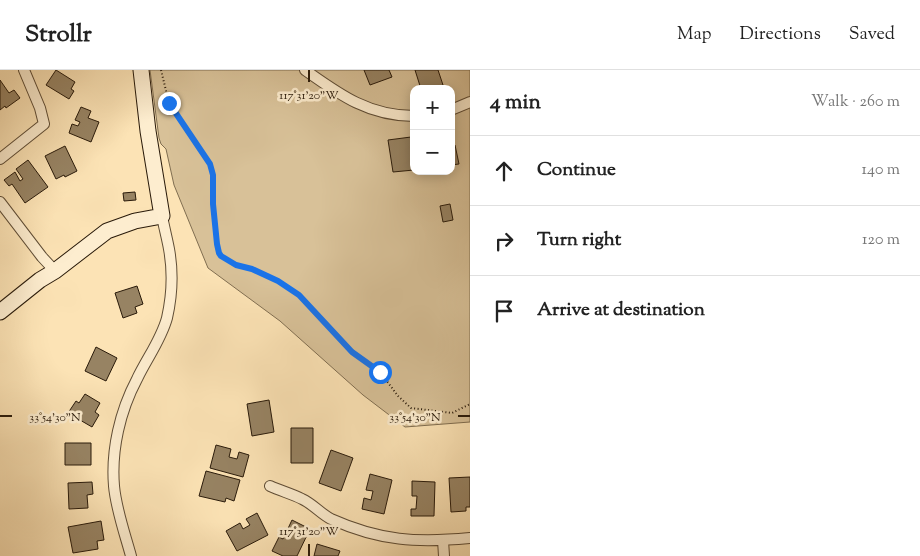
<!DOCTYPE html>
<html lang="en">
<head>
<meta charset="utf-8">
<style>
	:root { --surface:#fff; --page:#f6f6f6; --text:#222; --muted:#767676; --line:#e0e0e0 }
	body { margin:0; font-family:"Sorts Mill Goudy",serif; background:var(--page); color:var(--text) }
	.controls { position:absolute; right:15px; top:15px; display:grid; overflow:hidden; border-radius:10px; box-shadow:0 2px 12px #0003 }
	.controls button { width:45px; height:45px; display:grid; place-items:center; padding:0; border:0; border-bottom:1px solid var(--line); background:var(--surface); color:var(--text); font:25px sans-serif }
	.stop { position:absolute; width:15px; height:15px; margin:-11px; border:4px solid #1a73e8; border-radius:50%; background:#fff }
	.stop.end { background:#1a73e8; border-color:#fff; box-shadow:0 1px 5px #0008 }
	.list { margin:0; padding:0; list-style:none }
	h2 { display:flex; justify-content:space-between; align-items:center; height:65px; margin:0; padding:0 20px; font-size:21px }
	h2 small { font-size:16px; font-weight:400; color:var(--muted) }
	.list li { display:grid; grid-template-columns:32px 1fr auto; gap:15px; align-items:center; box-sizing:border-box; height:70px; padding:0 20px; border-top:1px solid var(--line) }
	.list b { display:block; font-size:19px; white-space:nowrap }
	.list em { font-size:16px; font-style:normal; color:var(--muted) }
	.icon { flex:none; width:28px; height:28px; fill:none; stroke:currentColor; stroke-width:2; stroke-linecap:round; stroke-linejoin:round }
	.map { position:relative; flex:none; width:470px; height:486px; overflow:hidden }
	header { display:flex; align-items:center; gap:30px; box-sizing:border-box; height:70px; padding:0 25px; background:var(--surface); border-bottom:1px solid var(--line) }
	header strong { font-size:24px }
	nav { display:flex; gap:28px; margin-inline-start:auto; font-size:18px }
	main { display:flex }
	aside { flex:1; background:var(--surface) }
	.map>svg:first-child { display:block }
	.green { fill:#d8c198; stroke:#806e51; fill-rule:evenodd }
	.building { fill:#978363; stroke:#291a0a }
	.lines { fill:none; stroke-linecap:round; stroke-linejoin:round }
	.street-casing { stroke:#5e4c35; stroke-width:12 }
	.secondary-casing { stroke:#291a0a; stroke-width:17 }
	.path { stroke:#291a0a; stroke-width:2; stroke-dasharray:1 2.5; stroke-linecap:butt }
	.street { stroke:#fdedcf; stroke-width:10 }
	.secondary { stroke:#fdedcf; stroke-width:15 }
	.route { stroke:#1a73e8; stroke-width:6 }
	.ticks { fill:none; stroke:#291a0a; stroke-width:2 }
	.ticks-label { font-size:12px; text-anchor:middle; fill:#291a0a; stroke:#fdedcf; stroke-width:5; stroke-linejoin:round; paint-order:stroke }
</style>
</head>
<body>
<header>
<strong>Strollr</strong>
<nav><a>Map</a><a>Directions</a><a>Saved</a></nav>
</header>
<main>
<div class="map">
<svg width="470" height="486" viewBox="0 0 470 486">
	<rect width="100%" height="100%" fill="#fce3b5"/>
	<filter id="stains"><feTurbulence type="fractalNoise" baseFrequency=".004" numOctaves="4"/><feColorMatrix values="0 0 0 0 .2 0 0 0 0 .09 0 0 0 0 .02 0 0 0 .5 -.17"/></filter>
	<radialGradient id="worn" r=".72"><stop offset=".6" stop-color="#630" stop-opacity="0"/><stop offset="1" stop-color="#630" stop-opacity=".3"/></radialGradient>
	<path class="green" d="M150,0H470V352L405,357L363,325L280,251L208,198L174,115L166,79L161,74L159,68ZM414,19H451V101H414Z"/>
	<path class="building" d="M56,0L75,12L71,19L74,21L69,29L46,15Z
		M364,0H389L392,7L370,15Z
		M415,0H438L443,15L432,19H421Z
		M0,10L9,23L14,20L20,28L6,38L5,36L0,40Z
		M81,37L91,41L88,48L99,52L91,72L69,63L72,54L78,56L80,52L75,50Z
		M411,67L414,100L393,102L388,70Z
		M451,75H455L459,94L451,95Z
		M65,76L77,101L65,107L64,105L56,109L45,86Z
		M28,90L48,117L25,133L12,114L9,116L4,110L15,102L20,111L23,109L16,99Z
		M135,122L136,130L124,131L123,123Z
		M450,134L453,150L443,152L440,136Z
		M137,216L143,234L135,237L137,243L123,248L115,223Z
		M96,277L117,288L106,311L85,301Z
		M85,324L100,333L95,342L99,345L92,357L68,343L76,331L79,333Z
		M269,330L274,362L252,366L247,334Z
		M291,358H313V393H291Z
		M65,373H91V395H65Z
		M216,375L231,379L229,387L237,389L239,382L249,385L243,407L210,398Z
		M331,380L353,388L341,421L319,413Z
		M206,401L240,410L234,431L226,428L225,432L199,426Z
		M370,404L392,410L384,444L362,439L364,428L371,430L373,421L366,420Z
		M470,407V437H466V441L451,442L449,408Z
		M412,411L435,412L434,446H411V439H416L417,426H412Z
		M92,412L93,424L87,425L88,438L69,439L68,413Z
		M257,443L268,465L237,481L226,461L240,453L243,459L250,455L246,449Z
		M292,450L310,459L297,486H283L272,481L279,467L283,469Z
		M101,451L104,470L97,471L98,479L73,483L68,457Z
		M317,474L340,481L338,486H314Z"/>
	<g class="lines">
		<defs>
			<path id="street" d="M305,0C340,25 369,46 414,46
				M451,40L470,32
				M0,89L44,54L40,38L24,0
				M0,132L42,187L55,201
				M270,416C281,421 292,424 302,429C313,434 321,444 331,449C380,471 417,473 470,468
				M443,470L444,486
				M131,486C125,464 116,439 114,416C111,380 120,341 137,309C147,288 161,270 167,248C172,226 173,201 169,179C167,168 164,157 162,146"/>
			<path id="secondary" d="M0,242L40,210L55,201L107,161L135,151L162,146L148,61L141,0"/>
		</defs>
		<use href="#street" class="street-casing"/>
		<use href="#secondary" class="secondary-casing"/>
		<path class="path" d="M161,0L169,33L210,94L213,105V134L217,174L221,186L236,195L252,199L278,211L299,225L352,281L380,302L398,326L411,338L452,343L470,334"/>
		<use href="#street" class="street"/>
		<use href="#secondary" class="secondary"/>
	</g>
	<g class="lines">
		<path class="route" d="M169,33L210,94L213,105V134L217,174L219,183L221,186L236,195L252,199L278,211L299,225L352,282L380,302"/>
	</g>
	<path class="ticks" d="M309,0V12M0,346H12M458,346H470M309,474V486"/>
	<g class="ticks-label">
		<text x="309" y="29">117°31'20"W</text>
		<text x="55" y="351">33°54'30"N</text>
		<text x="415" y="351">33°54'30"N</text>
		<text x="309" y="465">117°31'20"W</text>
	</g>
	<rect width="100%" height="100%" filter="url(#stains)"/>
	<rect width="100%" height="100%" fill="url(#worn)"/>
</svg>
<div class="controls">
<button>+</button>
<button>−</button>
</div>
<div class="stop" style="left:380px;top:302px"></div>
<div class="stop end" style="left:169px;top:33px"></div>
</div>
<aside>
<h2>4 min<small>Walk · 260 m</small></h2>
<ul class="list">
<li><svg class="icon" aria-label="ahead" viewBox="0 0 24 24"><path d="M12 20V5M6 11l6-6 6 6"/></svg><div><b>Continue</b></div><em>140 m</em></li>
<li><svg class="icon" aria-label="right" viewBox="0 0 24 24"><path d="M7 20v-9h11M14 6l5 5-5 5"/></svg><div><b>Turn right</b></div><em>120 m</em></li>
<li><svg class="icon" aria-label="arrive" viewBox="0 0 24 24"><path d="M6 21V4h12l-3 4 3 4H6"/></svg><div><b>Arrive at destination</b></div></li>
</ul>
</aside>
</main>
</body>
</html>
